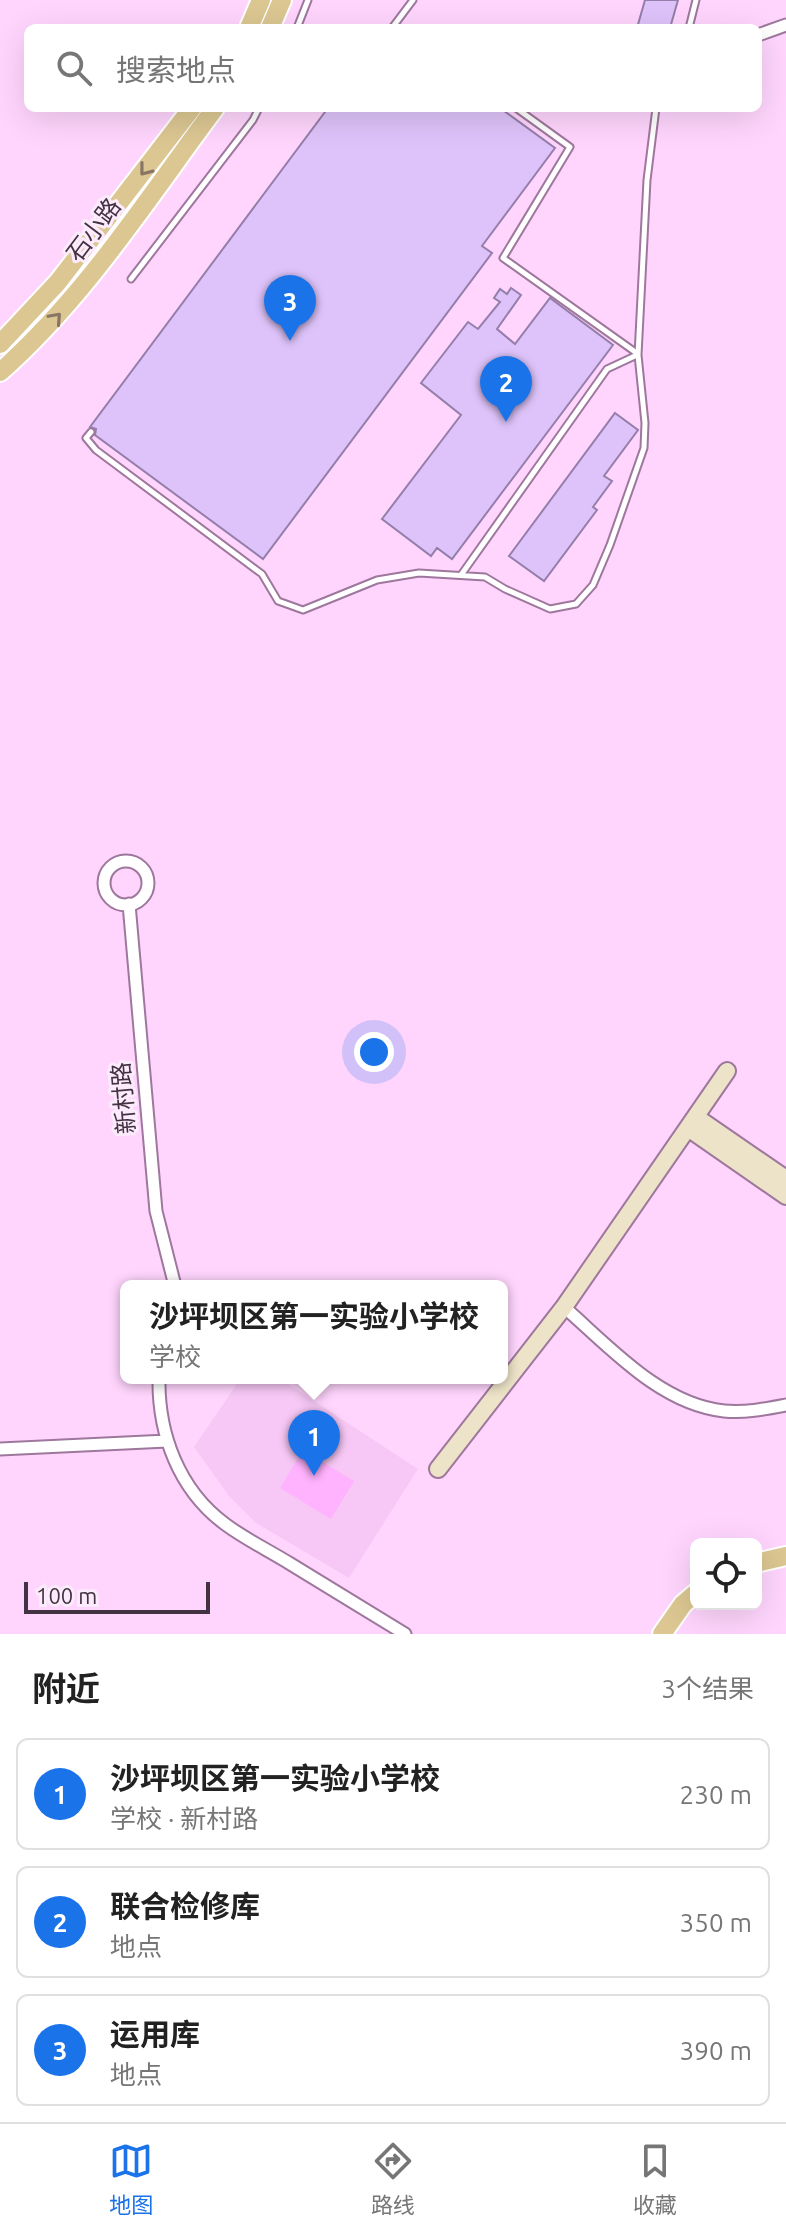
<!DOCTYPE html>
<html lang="zh">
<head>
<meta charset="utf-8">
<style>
	:root { --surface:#fff; --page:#f6f6f6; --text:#222; --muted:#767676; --line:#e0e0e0; --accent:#1a73e8 }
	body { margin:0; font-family:Ubuntu,"Noto Sans SC",sans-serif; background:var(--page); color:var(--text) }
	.controls { position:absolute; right:24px; bottom:24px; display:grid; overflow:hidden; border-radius:12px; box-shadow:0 8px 32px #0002 }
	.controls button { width:72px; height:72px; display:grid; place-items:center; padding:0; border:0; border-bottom:2px solid var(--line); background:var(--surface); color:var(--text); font:40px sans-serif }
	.scale { position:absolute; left:24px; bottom:20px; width:186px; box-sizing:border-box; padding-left:8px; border:4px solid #433242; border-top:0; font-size:22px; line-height:28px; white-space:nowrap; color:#433242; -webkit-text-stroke:6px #fcebfc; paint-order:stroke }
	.you { position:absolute; left:374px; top:1052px; width:28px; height:28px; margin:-20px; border:6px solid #fff; border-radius:50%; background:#1a73e8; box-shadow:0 0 0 12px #1a73e833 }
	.badge { display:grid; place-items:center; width:52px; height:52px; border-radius:50%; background:var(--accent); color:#fff; font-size:26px; font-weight:700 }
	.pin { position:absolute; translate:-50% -66px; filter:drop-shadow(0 2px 4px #0008) }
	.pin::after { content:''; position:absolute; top:42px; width:28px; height:24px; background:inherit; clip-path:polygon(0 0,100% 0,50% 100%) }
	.popup { position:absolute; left:120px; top:1280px; width:388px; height:104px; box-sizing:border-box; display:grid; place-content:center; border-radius:12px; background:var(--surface); filter:drop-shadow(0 2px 6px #0005); font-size:26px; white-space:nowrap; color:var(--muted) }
	.popup b { font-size:30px; color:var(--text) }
	.popup::after { content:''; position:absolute; left:50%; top:100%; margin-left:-16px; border:16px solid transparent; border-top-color:var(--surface) }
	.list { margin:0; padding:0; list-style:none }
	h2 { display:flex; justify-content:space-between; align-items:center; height:104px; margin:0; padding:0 32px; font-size:34px }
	h2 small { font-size:26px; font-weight:400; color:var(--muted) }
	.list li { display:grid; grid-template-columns:52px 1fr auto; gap:24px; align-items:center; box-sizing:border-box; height:112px; margin:0 16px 16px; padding:0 16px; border:2px solid var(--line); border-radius:12px }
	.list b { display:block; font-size:30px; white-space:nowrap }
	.list p { margin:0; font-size:26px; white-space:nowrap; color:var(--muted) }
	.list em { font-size:26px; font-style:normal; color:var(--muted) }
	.icon { flex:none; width:44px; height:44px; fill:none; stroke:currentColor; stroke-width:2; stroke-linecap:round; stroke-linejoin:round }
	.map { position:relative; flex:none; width:786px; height:1634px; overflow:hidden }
	.search { position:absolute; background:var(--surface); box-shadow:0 8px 32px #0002; left:24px; right:24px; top:24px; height:88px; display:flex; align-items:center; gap:20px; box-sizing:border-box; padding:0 28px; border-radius:12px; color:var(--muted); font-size:30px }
	.sheet { height:488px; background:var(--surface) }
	nav { display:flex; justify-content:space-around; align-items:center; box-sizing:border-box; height:112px; border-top:2px solid var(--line); background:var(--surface); font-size:22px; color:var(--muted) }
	nav a { display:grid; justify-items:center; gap:4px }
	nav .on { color:var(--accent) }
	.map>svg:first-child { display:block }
	.built { fill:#f7c7f5 }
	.green { fill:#ffb2fd }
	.building { fill:#dec3fa; stroke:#947eaa; stroke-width:2 }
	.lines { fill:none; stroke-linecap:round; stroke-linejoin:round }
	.lane-casing { stroke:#9d779c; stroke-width:9 }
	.street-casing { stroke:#9d779c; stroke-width:15 }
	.secondary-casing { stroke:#9d779c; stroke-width:20 }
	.primary-casing { stroke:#fff; stroke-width:22 }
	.lane { stroke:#fff; stroke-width:5 }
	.street { stroke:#fff; stroke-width:11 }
	.secondary { stroke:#ede3c8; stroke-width:16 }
	.primary { stroke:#dcc792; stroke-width:18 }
	.oneway { stroke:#887566 }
	.labels { text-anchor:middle; stroke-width:6; stroke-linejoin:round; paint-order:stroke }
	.street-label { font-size:24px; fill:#433242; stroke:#fcebfc }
</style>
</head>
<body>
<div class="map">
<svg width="786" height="1634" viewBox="0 0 786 1634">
	<rect width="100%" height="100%" fill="#ffd5fd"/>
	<path class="built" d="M241,1378H279L418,1469L349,1578L256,1523L229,1496L194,1447Z"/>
	<path class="green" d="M303,1450L354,1481L331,1519L280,1488Z"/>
	<path class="building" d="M645,0H678L670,28H637Z
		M328,108H500L555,148L482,246L492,253L263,559L95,435L96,429L90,427Z
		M511,288L521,295L497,329L515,344L550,298L613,345L452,559L437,548L431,556L382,519L461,415L421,383L468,322L478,329L500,302L494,298L500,289L507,294Z
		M615,413L638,430L604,476L612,481L593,507L597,510L544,581L509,556Z"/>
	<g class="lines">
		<defs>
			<path id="lane" d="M297,28L308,0
				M392,28L413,0
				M689,28L696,0
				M516,108L570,147L503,258L638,354
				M131,279L253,120L259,108
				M91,432L86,438L96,450L262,574L278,601L303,610L377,580L419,573L485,577L505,589L550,609L576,604L593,585L610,545L644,448L645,423L638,355L647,180L656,108
				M461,575L607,369L637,355"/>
			<path id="street" d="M758,35L786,25
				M104 883a22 22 0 1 1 44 0a22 22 0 1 1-44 0Z
				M129,904L156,1211L175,1286
				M564,1307C610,1347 660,1404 724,1411C745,1413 765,1409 786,1405
				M159,1378C158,1434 179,1490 225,1524C245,1539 268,1550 289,1563C328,1587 366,1610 405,1634
				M0,1449L167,1441"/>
			<path id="secondary" d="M696,1117L786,1179
				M688,1128L786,1196
				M438,1469L564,1307L727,1071"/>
			<path id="primary" d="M249,28L261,0
				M270,28L282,0
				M0,344L58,282L192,108
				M0,372C85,297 148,198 215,108
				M756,1563L786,1556
				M662,1634L683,1604L696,1593"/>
		</defs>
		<use href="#lane" class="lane-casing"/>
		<use href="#street" class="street-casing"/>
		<use href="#secondary" class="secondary-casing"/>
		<use href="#primary" class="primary-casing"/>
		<use href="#lane" class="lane"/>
		<use href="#street" class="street"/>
		<use href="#secondary" class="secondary"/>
		<use href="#primary" class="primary"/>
	</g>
	<defs><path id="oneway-chevron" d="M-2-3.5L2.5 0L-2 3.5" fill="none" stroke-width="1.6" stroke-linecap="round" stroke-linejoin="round" transform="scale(2)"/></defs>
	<g class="oneway">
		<use href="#oneway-chevron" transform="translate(145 170) rotate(128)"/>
		<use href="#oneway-chevron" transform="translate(56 318) rotate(-48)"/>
	</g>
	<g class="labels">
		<g class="street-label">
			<text transform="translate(94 230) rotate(-53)" y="8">石小路</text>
			<text transform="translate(124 1098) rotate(-95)" y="8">新村路</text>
		</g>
	</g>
</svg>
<div class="controls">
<button><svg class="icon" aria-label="locate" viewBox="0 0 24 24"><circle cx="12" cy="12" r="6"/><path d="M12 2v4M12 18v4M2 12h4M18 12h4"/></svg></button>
</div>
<div class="scale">100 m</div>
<div class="you"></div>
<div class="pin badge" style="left:314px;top:1476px">1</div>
<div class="popup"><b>沙坪坝区第一实验小学校</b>学校</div>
<div class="pin badge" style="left:506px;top:422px">2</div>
<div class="pin badge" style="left:290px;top:341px">3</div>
<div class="search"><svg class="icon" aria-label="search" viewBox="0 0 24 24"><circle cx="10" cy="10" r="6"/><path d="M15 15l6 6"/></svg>搜索地点</div>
</div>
<section class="sheet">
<h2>附近<small>3个结果</small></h2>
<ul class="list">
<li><span class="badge">1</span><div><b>沙坪坝区第一实验小学校</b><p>学校 · 新村路</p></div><em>230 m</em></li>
<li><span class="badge">2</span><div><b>联合检修库</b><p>地点</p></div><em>350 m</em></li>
<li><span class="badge">3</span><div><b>运用库</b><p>地点</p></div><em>390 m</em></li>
</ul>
</section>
<nav>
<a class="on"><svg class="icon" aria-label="map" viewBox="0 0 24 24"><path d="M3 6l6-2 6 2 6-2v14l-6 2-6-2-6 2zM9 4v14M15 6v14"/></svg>地图</a>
<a><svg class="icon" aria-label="directions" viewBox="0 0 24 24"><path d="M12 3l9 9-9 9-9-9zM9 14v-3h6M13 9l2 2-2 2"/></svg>路线</a>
<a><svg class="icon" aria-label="saved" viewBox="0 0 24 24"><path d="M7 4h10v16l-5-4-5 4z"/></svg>收藏</a>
</nav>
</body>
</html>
